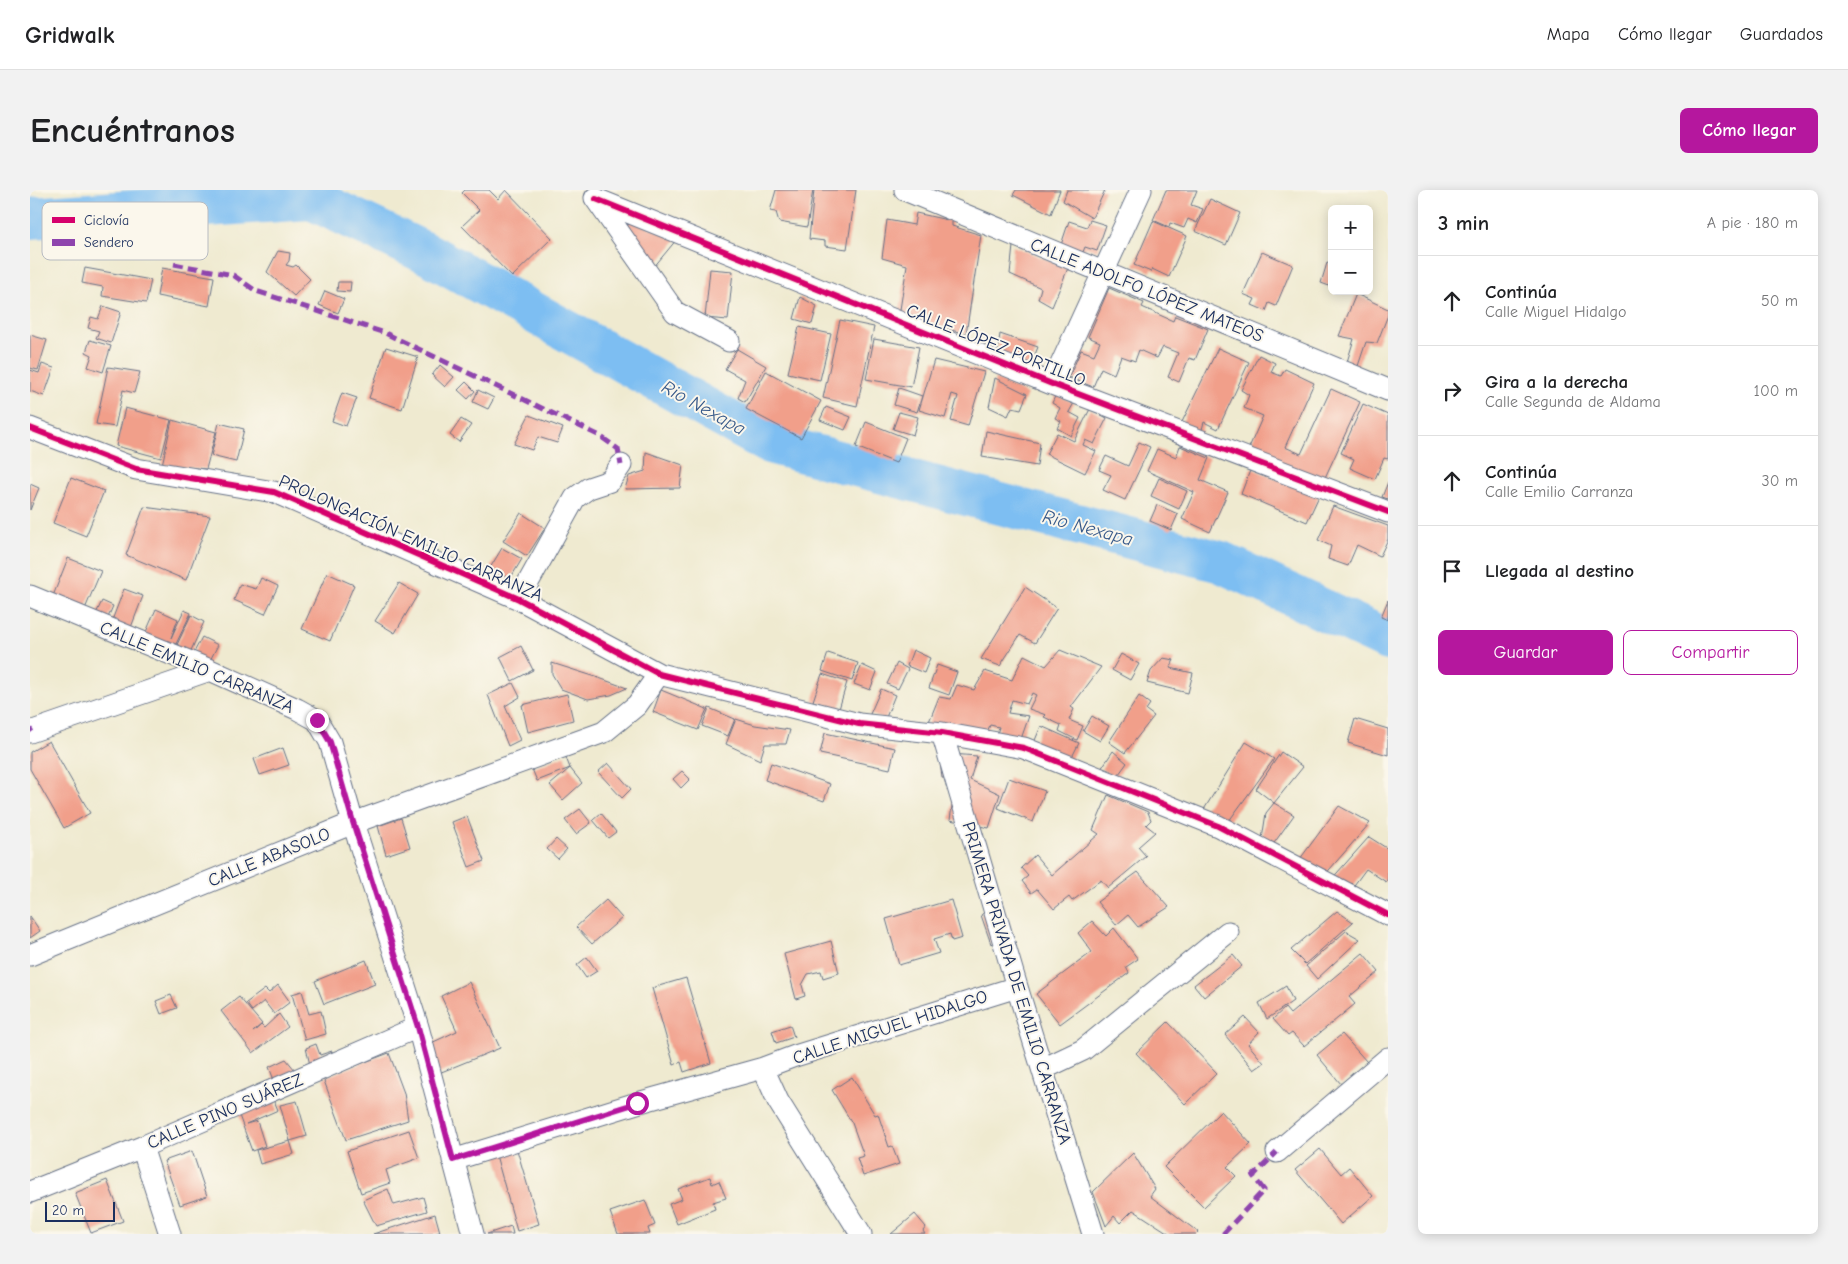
<!DOCTYPE html>
<html lang="es">
<head>
<meta charset="utf-8">
<style>
	:root { --surface:#fff; --page:#f2f2f2; --text:#202124; --muted:#757577; --line:#e0e0e0; --accent:#b5179e }
	body { margin:0; font-family:"Comic Neue",sans-serif; background:var(--page); color:var(--text) }
	.controls { position:absolute; right:15px; top:15px; display:grid; overflow:hidden; border-radius:8px; box-shadow:0 2px 12px #0003 }
	.controls button { width:45px; height:45px; display:grid; place-items:center; padding:0; border:0; border-bottom:1px solid var(--line); background:var(--surface); color:var(--text); font:25px sans-serif }
	.scale { position:absolute; left:15px; bottom:12px; width:70px; box-sizing:border-box; padding-left:5px; border:2px solid #1b2f5e; border-top:0; font-size:14px; line-height:18px; white-space:nowrap; color:#1b2f5e; -webkit-text-stroke:4px #fbf7ec; paint-order:stroke }
	.stop { position:absolute; width:15px; height:15px; margin:-11px; border:4px solid #b5179e; border-radius:50%; background:#fff }
	.stop.end { background:#b5179e; border-color:#fff; box-shadow:0 1px 5px #0008 }
	.list { margin:0; padding:0; list-style:none }
	h2 { display:flex; justify-content:space-between; align-items:center; height:65px; margin:0; padding:0 20px; font-size:21px }
	h2 small { font-size:16px; font-weight:400; color:var(--muted) }
	.list li { display:grid; grid-template-columns:32px 1fr auto; gap:15px; align-items:center; box-sizing:border-box; height:90px; padding:0 20px; border-top:1px solid var(--line) }
	.list b { display:block; font-size:19px; white-space:nowrap }
	.list p { margin:0; font-size:16px; white-space:nowrap; color:var(--muted) }
	.list em { font-size:16px; font-style:normal; color:var(--muted) }
	.actions { display:flex; gap:10px; padding:15px 20px }
	.actions a { flex:1; padding:11px 0; border:1px solid var(--accent); border-radius:8px; text-align:center; font-size:18px; color:var(--accent) }
	.actions .main { background:var(--accent); color:#fff }
	.icon { flex:none; width:28px; height:28px; fill:none; stroke:currentColor; stroke-width:2; stroke-linecap:round; stroke-linejoin:round }
	.map { position:relative; flex:none; width:1358px; height:1044px; overflow:hidden; border-radius:8px }
	header { display:flex; align-items:center; gap:30px; box-sizing:border-box; height:70px; padding:0 25px; background:var(--surface); border-bottom:1px solid var(--line) }
	header strong { font-size:24px }
	nav { display:flex; gap:28px; margin-inline-start:auto; font-size:18px }
	.intro { display:flex; align-items:center; justify-content:space-between; box-sizing:border-box; height:120px; padding:0 30px }
	h1 { margin:0; font-size:35px }
	.button { padding:12px 22px; border-radius:8px; background:var(--accent); color:#fff; font-size:18px; font-weight:700 }
	main { display:flex; gap:30px; padding:0 30px }
	aside { flex:1; background:var(--surface); border-radius:8px; box-shadow:0 2px 12px #0003 }
	.map>svg:first-child { display:block }
	.lines { fill:none; stroke-linecap:round; stroke-linejoin:round }
	.river { stroke:#7dbef2; stroke-width:42 }
	.building { fill:#f19f8a }
	.street-casing { stroke:#657086; stroke-width:23 }
	.street { stroke:#fff; stroke-width:21 }
	.quiet { stroke:#8e44ad; stroke-width:5; stroke-dasharray:10 5; stroke-linecap:butt }
	.cycleway-casing { stroke:#fbf7ec; stroke-width:9 }
	.cycleway { stroke:#d6006c; stroke-width:6 }
	.route { stroke:#b5179e; stroke-width:6 }
	.labels { text-anchor:middle; stroke-width:4; stroke-linejoin:round; paint-order:stroke }
	.street-label { font-size:18px; fill:#1b2f5e; stroke:#fbf7ec }
	.water-label { font-size:19px; font-style:italic; fill:#385a8a; stroke:#fbf7ec }
	.key { fill:#fbf7ec; stroke:#b8bbc1; stroke-width:1 }
	.key-label { font-size:14px; fill:#1b2f5e }
</style>
</head>
<body>
<header>
<strong>Gridwalk</strong>
<nav><a>Mapa</a><a>Cómo llegar</a><a>Guardados</a></nav>
</header>
<div class="intro"><h1>Encuéntranos</h1><a class="button">Cómo llegar</a></div>
<main>
<div class="map">
<svg width="1358" height="1044" viewBox="0 0 1358 1044">
	<rect width="100%" height="100%" fill="#fbf7ec"/>
	<filter id="ink" filterUnits="userSpaceOnUse"><feTurbulence type="fractalNoise" baseFrequency=".02" numOctaves="2"/><feDisplacementMap in="SourceGraphic" scale="10" xChannelSelector="R" yChannelSelector="G"/><feConvolveMatrix kernelMatrix="1 2 1 2 8 2 1 2 1" color-interpolation-filters="sRGB"/></filter>
	<filter id="wash" filterUnits="userSpaceOnUse"><feTurbulence type="fractalNoise" baseFrequency=".0096" numOctaves="4" result="noise"/><feDisplacementMap in="SourceGraphic" scale="20" xChannelSelector="R" yChannelSelector="G"/><feGaussianBlur stdDeviation="1.12" result="paint"/><feColorMatrix in="noise" values="0 0 0 0 0 0 0 0 0 0 0 0 0 0 0 0 0 1.4 0 .05"/><feComposite in="paint" operator="in"/></filter>
	<g filter="url(#wash)">
		<rect width="100%" height="100%" fill="#efead0"/>
		<g class="lines">
			<path class="river" d="M0,28L281,9L400,65L739,253L1191,372L1358,450"/>
		</g>
		<g id="blocks">
			<path class="building" d="M435,0H459L468,9L476,0L522,48L482,87L432,36L449,20L432,3Z
				M746,0H783L777,37L749,32L746,22L740,21Z
				M784,0H826L817,59L795,56V51L779,49Z
				M986,0H1030L1021,24L983,5Z
				M1037,0H1075L1062,28L1033,11Z
				M1136,0H1167L1161,15L1173,19L1167,33L1158,29L1154,38L1140,33L1139,37L1123,30Z
				M1180,9L1210,23L1196,55L1165,41Z
				M886,23L922,31V36L951,45L936,144L869,126L877,75L852,68L857,30L884,35Z
				M587,24L647,49L623,78Z
				M1060,30L1076,35L1067,61L1055,57L1053,62L1031,55L1039,31L1057,37Z
				M1123,31L1157,46L1139,87L1122,79L1121,82L1104,75Z
				M983,56L1038,78L1022,117L1008,109L1011,98L980,84Z
				M248,61L260,63L259,71L256,75L263,77L266,75L280,89L264,106L237,82Z
				M1232,62L1263,75L1246,116L1239,113L1236,121L1222,115L1225,109L1213,104Z
				M1297,73L1302,74V97L1291,93Z
				M55,78L121,90L116,113L72,106L73,97L52,93Z
				M132,78L184,87L179,116L127,106Z
				M680,79L703,81L698,130L675,128Z
				M308,92H321L320,102L307,101Z
				M1079,98L1114,113L1112,117L1143,131L1145,126L1178,139L1165,170L1159,168L1149,192L1138,187L1148,163L1133,157L1127,168L1109,160L1105,171L1091,166L1084,184L1071,178L1063,197L1039,187L1051,160L1064,165L1070,152L1058,147Z
				M295,101L314,109L308,123L289,115Z
				M1326,104L1358,119V125L1347,153L1336,152L1328,176L1317,172L1324,149L1309,146Z
				M770,107L787,116L782,134L764,129Z
				M73,116L91,122L81,153L66,148L69,141L58,138L61,127L68,129Z
				M810,130L844,137L827,216L793,208Z
				M769,137L801,144L790,190L758,183Z
				M970,144L1008,157L1000,177L967,165Z
				M0,145L17,150L8,180L0,178Z
				M844,149L889,157L881,197L836,189Z
				M60,150L81,156L73,182L58,177L62,165L56,162Z
				M356,157L388,167L372,219L339,208Z
				M1188,158L1219,172L1188,239L1174,232L1171,243L1152,232Z
				M707,159L736,176L715,212L708,208L715,190L695,179Z
				M1229,165L1245,173L1241,182L1251,186L1255,179L1284,193L1255,257L1271,264L1301,199L1330,212L1292,294L1218,260L1233,226L1214,218L1219,205L1211,200Z
				M904,170L954,182L938,236L921,231L928,206L922,204L915,228L889,220Z
				M12,174L24,178L14,206L0,201V180L9,183Z
				M410,175L424,187L415,197L402,185Z
				M78,177L110,182L104,203L93,200L85,237L66,234Z
				M736,181L791,211L771,248L716,219Z
				M965,188L997,204L991,219L982,217L978,226L959,217Z
				M436,192L445,201L438,209L428,200Z
				M869,198L892,206L887,222L864,215Z
				M448,200L464,208L458,219L443,212Z
				M312,203L327,208L316,236L302,231Z
				M1026,204L1044,213L1039,222L1050,228L1041,246L1027,238L1031,231L1025,228L1030,218L1022,213Z
				M1333,214L1358,225V269L1354,268L1345,289L1320,278L1324,269L1311,263Z
				M796,217L821,227L815,240L790,230Z
				M95,218L141,230L131,268L86,256Z
				M1060,219L1077,228L1064,254L1055,250L1053,255L1066,261L1055,283L1016,264L1027,243L1044,251Z
				M869,222L888,227L883,245L863,239Z
				M499,225L533,238L527,253L508,247L502,260L484,254Z
				M431,229L441,235L429,252L420,245Z
				M142,230L186,242L176,279L132,275Z
				M836,232L876,248L866,273L826,257Z
				M189,233L214,239L206,272L181,266Z
				M956,241L1010,253L1007,276L952,267Z
				M1109,252L1120,257L1095,310L1073,300L1081,285L1069,280L1076,266L1098,276Z
				M1150,256L1179,268L1170,290L1198,302L1180,342L1152,329L1164,302L1117,281L1127,259L1146,267Z
				M616,262L653,275L650,298L595,299L599,286L615,281Z
				M1221,278L1289,306L1277,332L1211,304Z
				M41,288L74,301L56,346L23,333Z
				M1129,288L1157,301L1149,319L1121,306Z
				M1358,292V309L1352,307Z
				M0,294L9,298L0,320Z
				M1127,315L1148,324L1141,340L1120,331Z
				M1303,316L1358,336V349L1350,366L1327,355L1318,376L1298,369L1301,356L1288,350Z
				M114,317L180,326L156,390L96,365Z
				M491,323L515,338L497,366L473,351Z
				M472,358L492,369L480,389L460,378Z
				M38,368L71,381L55,419L23,406Z
				M297,383L324,395L300,451L272,439Z
				M231,388L248,396L235,424L204,410L210,394L226,399Z
				M369,393L388,404L365,443L345,431Z
				M995,397L1027,418L1005,453L990,445L970,476L951,469Z
				M94,399L113,406L100,440L81,433Z
				M1358,410V430L1351,427Z
				M72,411L83,416L77,430L65,426Z
				M126,419L148,429L141,448L154,420L161,423L144,458L113,449Z
				M161,425L174,432L158,467L144,461Z
				M172,447L188,455L177,476L161,468Z
				M491,456L503,480L482,491L470,467Z
				M883,460L900,468L894,483L877,476Z
				M1030,460L1071,477L1041,517L1044,519L1039,530L1053,536L1047,550L1029,541L1031,535L1014,527L1016,525L999,519L1006,505L1002,503L997,514L982,510L978,523L999,526L991,549L967,544L969,537L960,535L955,547L896,539L909,507L921,509L927,495L944,500L955,481L982,490L994,465L1016,476Z
				M798,463L828,473L822,491L792,481Z
				M1091,464L1109,474L1100,490L1082,480Z
				M1133,468L1144,470L1140,478L1163,483L1158,503L1117,493L1121,481Z
				M522,473L566,487L597,498L581,505L558,509L531,499L522,484Z
				M867,473L878,479L868,499L857,494Z
				M832,475L847,482L840,500L824,494Z
				M907,475L927,482L919,505L899,498Z
				M792,484L817,492L809,519L783,511Z
				M483,493L490,507L475,516L490,550L478,556L458,505Z
				M851,499L865,505L855,530L840,524Z
				M631,500L677,519L668,540L623,522Z
				M537,504L543,530L498,542L492,515Z
				M1109,506L1120,514L1116,520L1124,526L1095,563L1079,552Z
				M679,518L705,529L698,546L672,536Z
				M1062,526L1079,536L1070,551L1053,541Z
				M706,529L725,535L760,540L756,554H735L730,570L696,554Z
				M1325,529L1358,539V565L1318,553Z
				M1011,536L1049,553L1040,571L1003,555Z
				M795,543L865,558L860,579L790,564Z
				M19,551L60,623L34,638L0,579V562Z
				M1216,552L1244,569L1196,635L1173,621Z
				M253,558L259,575L230,585L224,569Z
				M1083,561L1097,573L1086,588L1071,579Z
				M1251,562L1273,577L1244,613L1226,599Z
				M909,563L947,566L940,590L970,604L959,638L920,630L926,589L912,588Z
				M535,565L540,578L507,591L502,579Z
				M578,573L601,599L592,608L568,582Z
				M741,573L800,594L794,611L735,590Z
				M540,578L552,593L533,610L520,595Z
				M652,581L660,589L651,598L643,589Z
				M979,588L1015,601L1003,632L968,618Z
				M1078,605L1118,622L1121,630L1116,635L1125,642L1108,657L1116,666L1078,698L1071,690L1042,711L1039,707L1024,719L1007,699L1001,703L992,691L998,686L991,678L1005,665L1022,685L1069,644L1063,640Z
				M1244,613L1264,625L1242,656L1232,649L1236,623Z
				M1309,616L1340,633L1293,687L1267,673Z
				M550,619L561,633L546,644L535,630Z
				M571,623L586,642L578,648L563,630Z
				M437,626L454,671L439,677L422,632Z
				M371,628L380,657L356,665L348,636Z
				M1339,647L1358,659V688L1356,692L1336,679L1319,702L1299,692Z
				M526,649L537,659L528,669L517,659Z
				M1108,682L1139,717L1108,737L1098,725L1086,735L1067,712Z
				M576,710L592,728L562,754L546,737Z
				M921,710L932,748L922,751L920,744L904,749L909,763L869,775L856,729Z
				M962,716L973,744L961,754L951,725Z
				M1307,721L1323,732L1275,774L1261,760Z
				M0,726L10,741L0,748Z
				M1062,731L1076,746L1084,738L1108,769L1096,777L1099,783L1030,834L1006,804L1062,762L1048,743Z
				M1316,741L1330,749L1287,789L1276,776Z
				M801,751L809,783L793,788L791,781L778,784L772,795L775,806L766,809L754,764Z
				M1333,763L1349,782L1319,807L1325,814L1274,856L1262,843L1258,846L1243,829L1255,818L1260,824Z
				M1203,765L1212,776L1174,807L1164,795Z
				M557,767L567,781L556,788L547,775Z
				M336,770L345,794L294,814L285,791Z
				M656,788L681,873L654,882L651,872L644,875L622,798Z
				M439,792L470,858L409,883L397,855L427,841L411,806Z
				M248,795L260,812L244,824L234,811L222,821L216,813L235,799L239,803Z
				M1256,796L1263,811L1237,829L1229,813Z
				M272,801L279,824L291,821L296,844L275,850L262,804Z
				M141,805L147,818L131,824L126,811Z
				M209,807L232,834L223,842L231,835L234,838L249,824L258,837L223,863L191,821Z
				M1215,827L1229,842L1218,854L1234,873L1224,880L1195,845Z
				M1138,832L1187,883L1155,914L1106,863Z
				M760,835L764,847L746,853L742,841Z
				M1312,844L1337,872L1311,894L1287,865Z
				M286,854L290,865L302,861L304,867L280,875L276,858Z
				M359,863L374,903L378,930L316,950L293,888Z
				M256,869L265,880L244,890L239,877Z
				M822,887L845,925L848,924L859,957L862,956L869,974L833,986L827,968L834,966L822,933L802,900Z
				M242,906L248,920L216,934L227,931L235,956L222,961L207,920Z
				M267,911L277,946L260,951L250,915Z
				M1191,921L1221,954L1197,977L1206,986L1174,1017L1134,977Z
				M379,940L389,968L356,980L360,993L331,1003L317,961Z
				M260,951L264,964L230,974L226,960Z
				M1290,959L1311,984L1319,977L1343,1006L1311,1034L1265,980Z
				M487,960L509,1034L487,1041L466,965Z
				M162,961L177,1006L150,1015L134,971Z
				M1103,963L1125,999L1120,1006L1168,1042L1166,1044H1140L1103,1020L1090,1033L1084,1026L1076,1036L1063,1002Z
				M680,987L682,994L689,991L696,1008L683,1012L685,1019L647,1034L639,1014L652,1009L648,999Z
				M77,990L93,1031L61,1043L45,1003Z
				M358,999L364,1015L393,1007L397,1021L346,1036L333,1010Z
				M615,1010L625,1035L618,1038L620,1044H588L580,1022Z
				M405,1024L410,1042L404,1044H343Z
				M885,1024L896,1037L893,1041L895,1044H861Z
				M481,1036L483,1044H457Z"/>
		</g>
	</g>
	<g filter="url(#ink)">
		<use href="#blocks" fill-opacity="0" stroke="#657086" stroke-width="1"/>
		<g class="lines">
			<defs>
				<path id="street" d="M875,0L1358,200
					M565,8L645,122L699,151
					M566,9L1022,194L1358,322
					M1022,194L1111,0
					M0,238L106,279L244,302L489,409L629,484L829,534L912,543L994,558L1188,636L1358,725
					M0,406L180,480L267,519L287,530L300,552L323,633L388,837L443,1044
					M489,409L545,308L559,298L580,291L591,275
					M0,542L180,480
					M912,543L987,797L1063,1044
					M0,765L323,633L574,542L607,515L629,484
					M733,878L748,911L831,1044
					M1013,879L1053,860L1198,742
					M112,957L140,1044
					M1247,962L1358,868
					M423,970L607,913L733,878L765,866L987,797
					M0,1002L112,957L388,837"/>
			</defs>
			<use href="#street" class="street-casing"/>
			<use href="#street" class="street"/>
			<path class="quiet" d="M144,74L203,85L226,101L355,143L570,246L588,259L591,275
				M0,539L2,542
				M1193,1044L1234,1000L1223,986L1247,962"/>
			<defs>
				<path id="cycleway" d="M566,9L1022,194L1358,322
					M0,238L106,279L244,302L489,409L629,484L829,534L912,543L994,558L1188,636L1358,725"/>
			</defs>
			<use href="#cycleway" class="cycleway-casing"/>
			<use href="#cycleway" class="cycleway"/>
		</g>
	</g>
	<g class="lines" filter="url(#ink)">
		<path class="route" d="M287,530L300,552L323,632L388,837L423,970L607,913"/>
	</g>
	<g class="labels">
		<g class="street-label">
			<text transform="translate(1117 100) rotate(22)" y="6">CALLE ADOLFO LÓPEZ MATEOS</text>
			<text transform="translate(966 155) rotate(22)" y="6">CALLE LÓPEZ PORTILLO</text>
			<text transform="translate(381 348) rotate(24)" y="6">PROLONGACIÓN EMILIO CARRANZA</text>
			<text transform="translate(167 477) rotate(23)" y="6">CALLE EMILIO CARRANZA</text>
			<text transform="translate(239 667) rotate(-22)" y="6">CALLE ABASOLO</text>
			<text transform="translate(987 793) rotate(73)" y="6">PRIMERA PRIVADA DE EMILIO CARRANZA</text>
			<text transform="translate(860 837) rotate(-18)" y="6">CALLE MIGUEL HIDALGO</text>
			<text transform="translate(195 921) rotate(-23)" y="6">CALLE PINO SUÁREZ</text>
		</g>
		<g class="water-label">
			<text transform="translate(674 217) rotate(29)" y="7">Rio Nexapa</text>
			<text transform="translate(1058 337) rotate(15)" y="7">Rio Nexapa</text>
		</g>
	</g>
	<rect x="12" y="12" width="166" height="58" rx="8" class="key"/>
	<rect x="22" y="27" width="23" height="6" fill="#d6006c"/>
	<rect x="22" y="49" width="23" height="7" fill="#8e44ad"/>
	<g class="key-label">
		<text x="54" y="35">Ciclovía</text>
		<text x="54" y="57">Sendero</text>
	</g>
</svg>
<div class="controls">
<button>+</button>
<button>−</button>
</div>
<div class="scale">20 m</div>
<div class="stop" style="left:607px;top:913px"></div>
<div class="stop end" style="left:287px;top:530px"></div>
</div>
<aside>
<h2>3 min<small>A pie · 180 m</small></h2>
<ul class="list">
<li><svg class="icon" aria-label="ahead" viewBox="0 0 24 24"><path d="M12 20V5M6 11l6-6 6 6"/></svg><div><b>Continúa</b><p>Calle Miguel Hidalgo</p></div><em>50 m</em></li>
<li><svg class="icon" aria-label="right" viewBox="0 0 24 24"><path d="M7 20v-9h11M14 6l5 5-5 5"/></svg><div><b>Gira a la derecha</b><p>Calle Segunda de Aldama</p></div><em>100 m</em></li>
<li><svg class="icon" aria-label="ahead" viewBox="0 0 24 24"><path d="M12 20V5M6 11l6-6 6 6"/></svg><div><b>Continúa</b><p>Calle Emilio Carranza</p></div><em>30 m</em></li>
<li><svg class="icon" aria-label="arrive" viewBox="0 0 24 24"><path d="M6 21V4h12l-3 4 3 4H6"/></svg><div><b>Llegada al destino</b></div></li>
</ul>
<div class="actions"><a class="main">Guardar</a><a>Compartir</a></div>
</aside>
</main>
</body>
</html>
